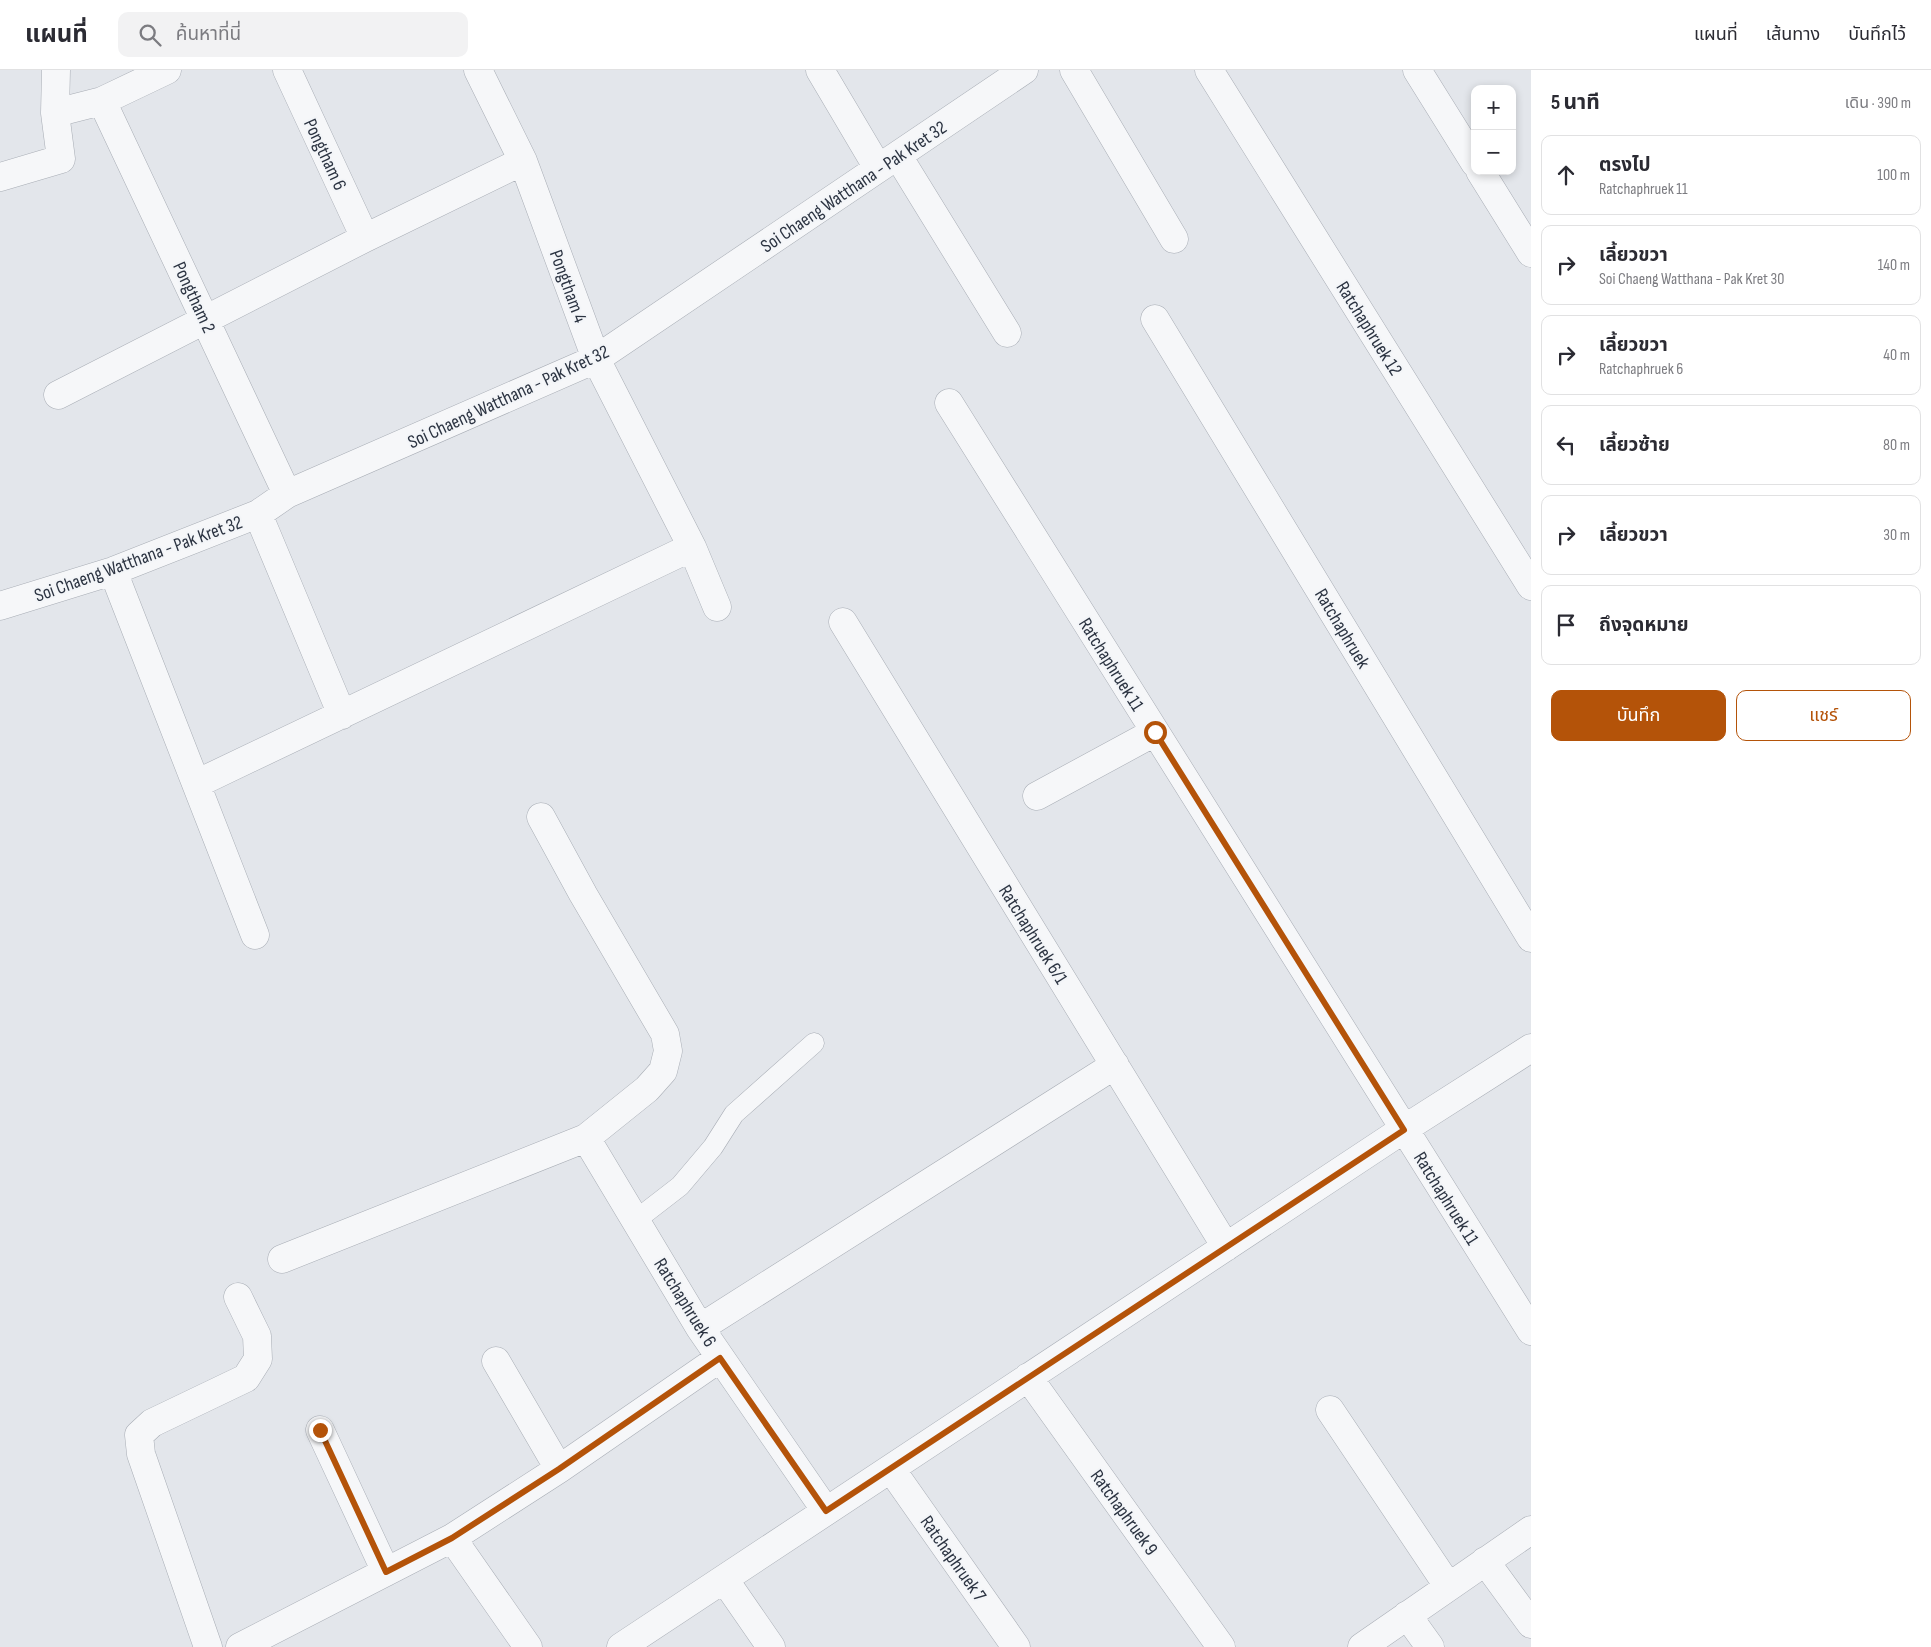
<!DOCTYPE html>
<html lang="th">
<head>
<meta charset="utf-8">
<style>
	:root { --surface:#fff; --page:#f2f2f3; --text:#2b2b33; --muted:#7c7c81; --line:#e1e1e2; --accent:#b45309 }
	body { margin:0; font-family:"Sofia Sans Condensed","Noto Sans Thai",sans-serif; background:var(--page); color:var(--text) }
	.controls { position:absolute; right:15px; top:15px; display:grid; overflow:hidden; border-radius:10px; box-shadow:0 2px 8px #0003 }
	.controls button { width:45px; height:45px; display:grid; place-items:center; padding:0; border:0; border-bottom:1px solid var(--line); background:var(--surface); color:var(--text); font:25px sans-serif }
	.stop { position:absolute; width:15px; height:15px; margin:-11px; border:4px solid #b45309; border-radius:50%; background:#fff }
	.stop.end { background:#b45309; border-color:#fff; box-shadow:0 1px 5px #0008 }
	.list { margin:0; padding:0; list-style:none }
	h2 { display:flex; justify-content:space-between; align-items:center; height:65px; margin:0; padding:0 20px; font-size:21px }
	h2 small { font-size:16px; font-weight:400; color:var(--muted) }
	.list li { display:grid; grid-template-columns:32px 1fr auto; gap:15px; align-items:center; box-sizing:border-box; height:80px; margin:0 10px 10px; padding:0 10px; border:1px solid var(--line); border-radius:10px }
	.list b { display:block; font-size:19px; white-space:nowrap }
	.list p { margin:0; font-size:16px; white-space:nowrap; color:var(--muted) }
	.list em { font-size:16px; font-style:normal; color:var(--muted) }
	.actions { display:flex; gap:10px; padding:15px 20px }
	.actions a { flex:1; padding:11px 0; border:1px solid var(--accent); border-radius:10px; text-align:center; font-size:18px; color:var(--accent) }
	.actions .main { background:var(--accent); color:#fff }
	.icon { flex:none; width:28px; height:28px; fill:none; stroke:currentColor; stroke-width:2; stroke-linecap:round; stroke-linejoin:round }
	.map { position:relative; flex:none; width:1531px; height:1577px; overflow:hidden }
	header { display:flex; align-items:center; gap:30px; box-sizing:border-box; height:70px; padding:0 25px; background:var(--surface); border-bottom:1px solid var(--line) }
	header strong { font-size:24px }
	nav { display:flex; gap:28px; margin-inline-start:auto; font-size:18px }
	.search { width:350px; height:45px; background:var(--page); display:flex; align-items:center; gap:12px; box-sizing:border-box; padding:0 18px; border-radius:10px; color:var(--muted); font-size:19px }
	main { display:flex }
	aside { flex:1; background:var(--surface) }
	.map>svg:first-child { display:block }
	.lines { fill:none; stroke-linecap:round; stroke-linejoin:round }
	.service-casing { stroke:#a8adb5; stroke-width:21 }
	.minor-casing { stroke:#a8adb5; stroke-width:29 }
	.service { stroke:#f6f7f9; stroke-width:20 }
	.minor { stroke:#f6f7f9; stroke-width:28 }
	.route { stroke:#b45309; stroke-width:6 }
	.labels { text-anchor:middle; stroke-width:4; stroke-linejoin:round; paint-order:stroke }
	.street-label { font-size:19px; fill:#2c3442; stroke:#f3f5f8 }
</style>
</head>
<body>
<header>
<strong>แผนที่</strong>
<div class="search"><svg class="icon" aria-label="search" viewBox="0 0 24 24"><circle cx="10" cy="10" r="6"/><path d="M15 15l6 6"/></svg>ค้นหาที่นี่</div>
<nav><a>แผนที่</a><a>เส้นทาง</a><a>บันทึกไว้</a></nav>
</header>
<main>
<div class="map">
<svg width="1531" height="1577" viewBox="0 0 1531 1577">
	<rect width="100%" height="100%" fill="#e3e6eb"/>
	<g class="lines">
		<defs>
			<path id="service" d="M636,1150L680,1116L713,1077L734,1044L814,973"/>
			<path id="minor" d="M287,0L365,168
				M478,0L523,91L596,289L692,477L717,537
				M820,0L878,98
				M1074,0L1174,169
				M1209,0L1531,516
				M1417,0L1475,93
				M102,31L287,424
				M55,43L102,31L167,0
				M898,86L1007,263
				M1480,101L1531,183
				M0,107L61,89L55,43L56,0
				M1155,249L1531,868
				M58,325L365,168L523,91
				M949,333L1531,1261
				M258,444L342,645
				M113,501L255,865
				M0,536L113,501L258,444L287,424L596,289L1024,0
				M843,552L1226,1177
				M198,713L692,477
				M1037,726L1155,662
				M586,1068L700,1258L826,1441
				M282,1189L586,1068L647,1019L663,1001L668,981L665,964L583,824L541,747
				M700,1258L1115,995
				M496,1291L559,1399
				M1028,1307L1221,1577
				M1330,1340L1448,1516
				M320,1360L386,1502
				M891,1399L1016,1577
				M452,1468L528,1577
				M1485,1491L1531,1554
				M724,1509L771,1577
				M1407,1545L1430,1577
				M208,1577L141,1384L139,1365L152,1353L246,1308L258,1289L257,1266L238,1227
				M240,1577L452,1468L559,1399L720,1288
				M621,1577L1404,1059L1531,978
				M1362,1577L1531,1460"/>
		</defs>
		<use href="#service" class="service-casing"/>
		<use href="#minor" class="minor-casing"/>
		<use href="#service" class="service"/>
		<use href="#minor" class="minor"/>
	</g>
	<g class="lines">
		<path class="route" d="M320,1360L386,1502L452,1468L559,1399L720,1288L826,1441L1404,1060L1155,662"/>
	</g>
	<g class="labels">
		<g class="street-label">
			<text transform="translate(326 84) rotate(65)" y="7">Pongtham 6</text>
			<text transform="translate(853 116) rotate(-34)" y="7">Soi Chaeng Watthana - Pak Kret 32</text>
			<text transform="translate(569 216) rotate(70)" y="7">Pongtham 4</text>
			<text transform="translate(195 227) rotate(65)" y="7">Pongtham 2</text>
			<text transform="translate(1370 258) rotate(58)" y="7">Ratchaphruek 12</text>
			<text transform="translate(508 326) rotate(-25)" y="7">Soi Chaeng Watthana - Pak Kret 32</text>
			<text transform="translate(138 488) rotate(-20)" y="7">Soi Chaeng Watthana - Pak Kret 32</text>
			<text transform="translate(1343 558) rotate(59)" y="7">Ratchaphruek</text>
			<text transform="translate(1112 594) rotate(58)" y="7">Ratchaphruek 11</text>
			<text transform="translate(1034 864) rotate(58)" y="7">Ratchaphruek 6/1</text>
			<text transform="translate(1447 1128) rotate(58)" y="7">Ratchaphruek 11</text>
			<text transform="translate(686 1232) rotate(58)" y="7">Ratchaphruek 6</text>
			<text transform="translate(1125 1442) rotate(54)" y="7">Ratchaphruek 9</text>
			<text transform="translate(954 1488) rotate(55)" y="7">Ratchaphruek 7</text>
		</g>
	</g>
</svg>
<div class="controls">
<button>+</button>
<button>−</button>
</div>
<div class="stop" style="left:1155px;top:662px"></div>
<div class="stop end" style="left:320px;top:1360px"></div>
</div>
<aside>
<h2>5 นาที<small>เดิน · 390 m</small></h2>
<ul class="list">
<li><svg class="icon" aria-label="ahead" viewBox="0 0 24 24"><path d="M12 20V5M6 11l6-6 6 6"/></svg><div><b>ตรงไป</b><p>Ratchaphruek 11</p></div><em>100 m</em></li>
<li><svg class="icon" aria-label="right" viewBox="0 0 24 24"><path d="M7 20v-9h11M14 6l5 5-5 5"/></svg><div><b>เลี้ยวขวา</b><p>Soi Chaeng Watthana - Pak Kret 30</p></div><em>140 m</em></li>
<li><svg class="icon" aria-label="right" viewBox="0 0 24 24"><path d="M7 20v-9h11M14 6l5 5-5 5"/></svg><div><b>เลี้ยวขวา</b><p>Ratchaphruek 6</p></div><em>40 m</em></li>
<li><svg class="icon" aria-label="left" viewBox="0 0 24 24"><path d="M17 20v-9H6M10 6l-5 5 5 5"/></svg><div><b>เลี้ยวซ้าย</b></div><em>80 m</em></li>
<li><svg class="icon" aria-label="right" viewBox="0 0 24 24"><path d="M7 20v-9h11M14 6l5 5-5 5"/></svg><div><b>เลี้ยวขวา</b></div><em>30 m</em></li>
<li><svg class="icon" aria-label="arrive" viewBox="0 0 24 24"><path d="M6 21V4h12l-3 4 3 4H6"/></svg><div><b>ถึงจุดหมาย</b></div></li>
</ul>
<div class="actions"><a class="main">บันทึก</a><a>แชร์</a></div>
</aside>
</main>
</body>
</html>
